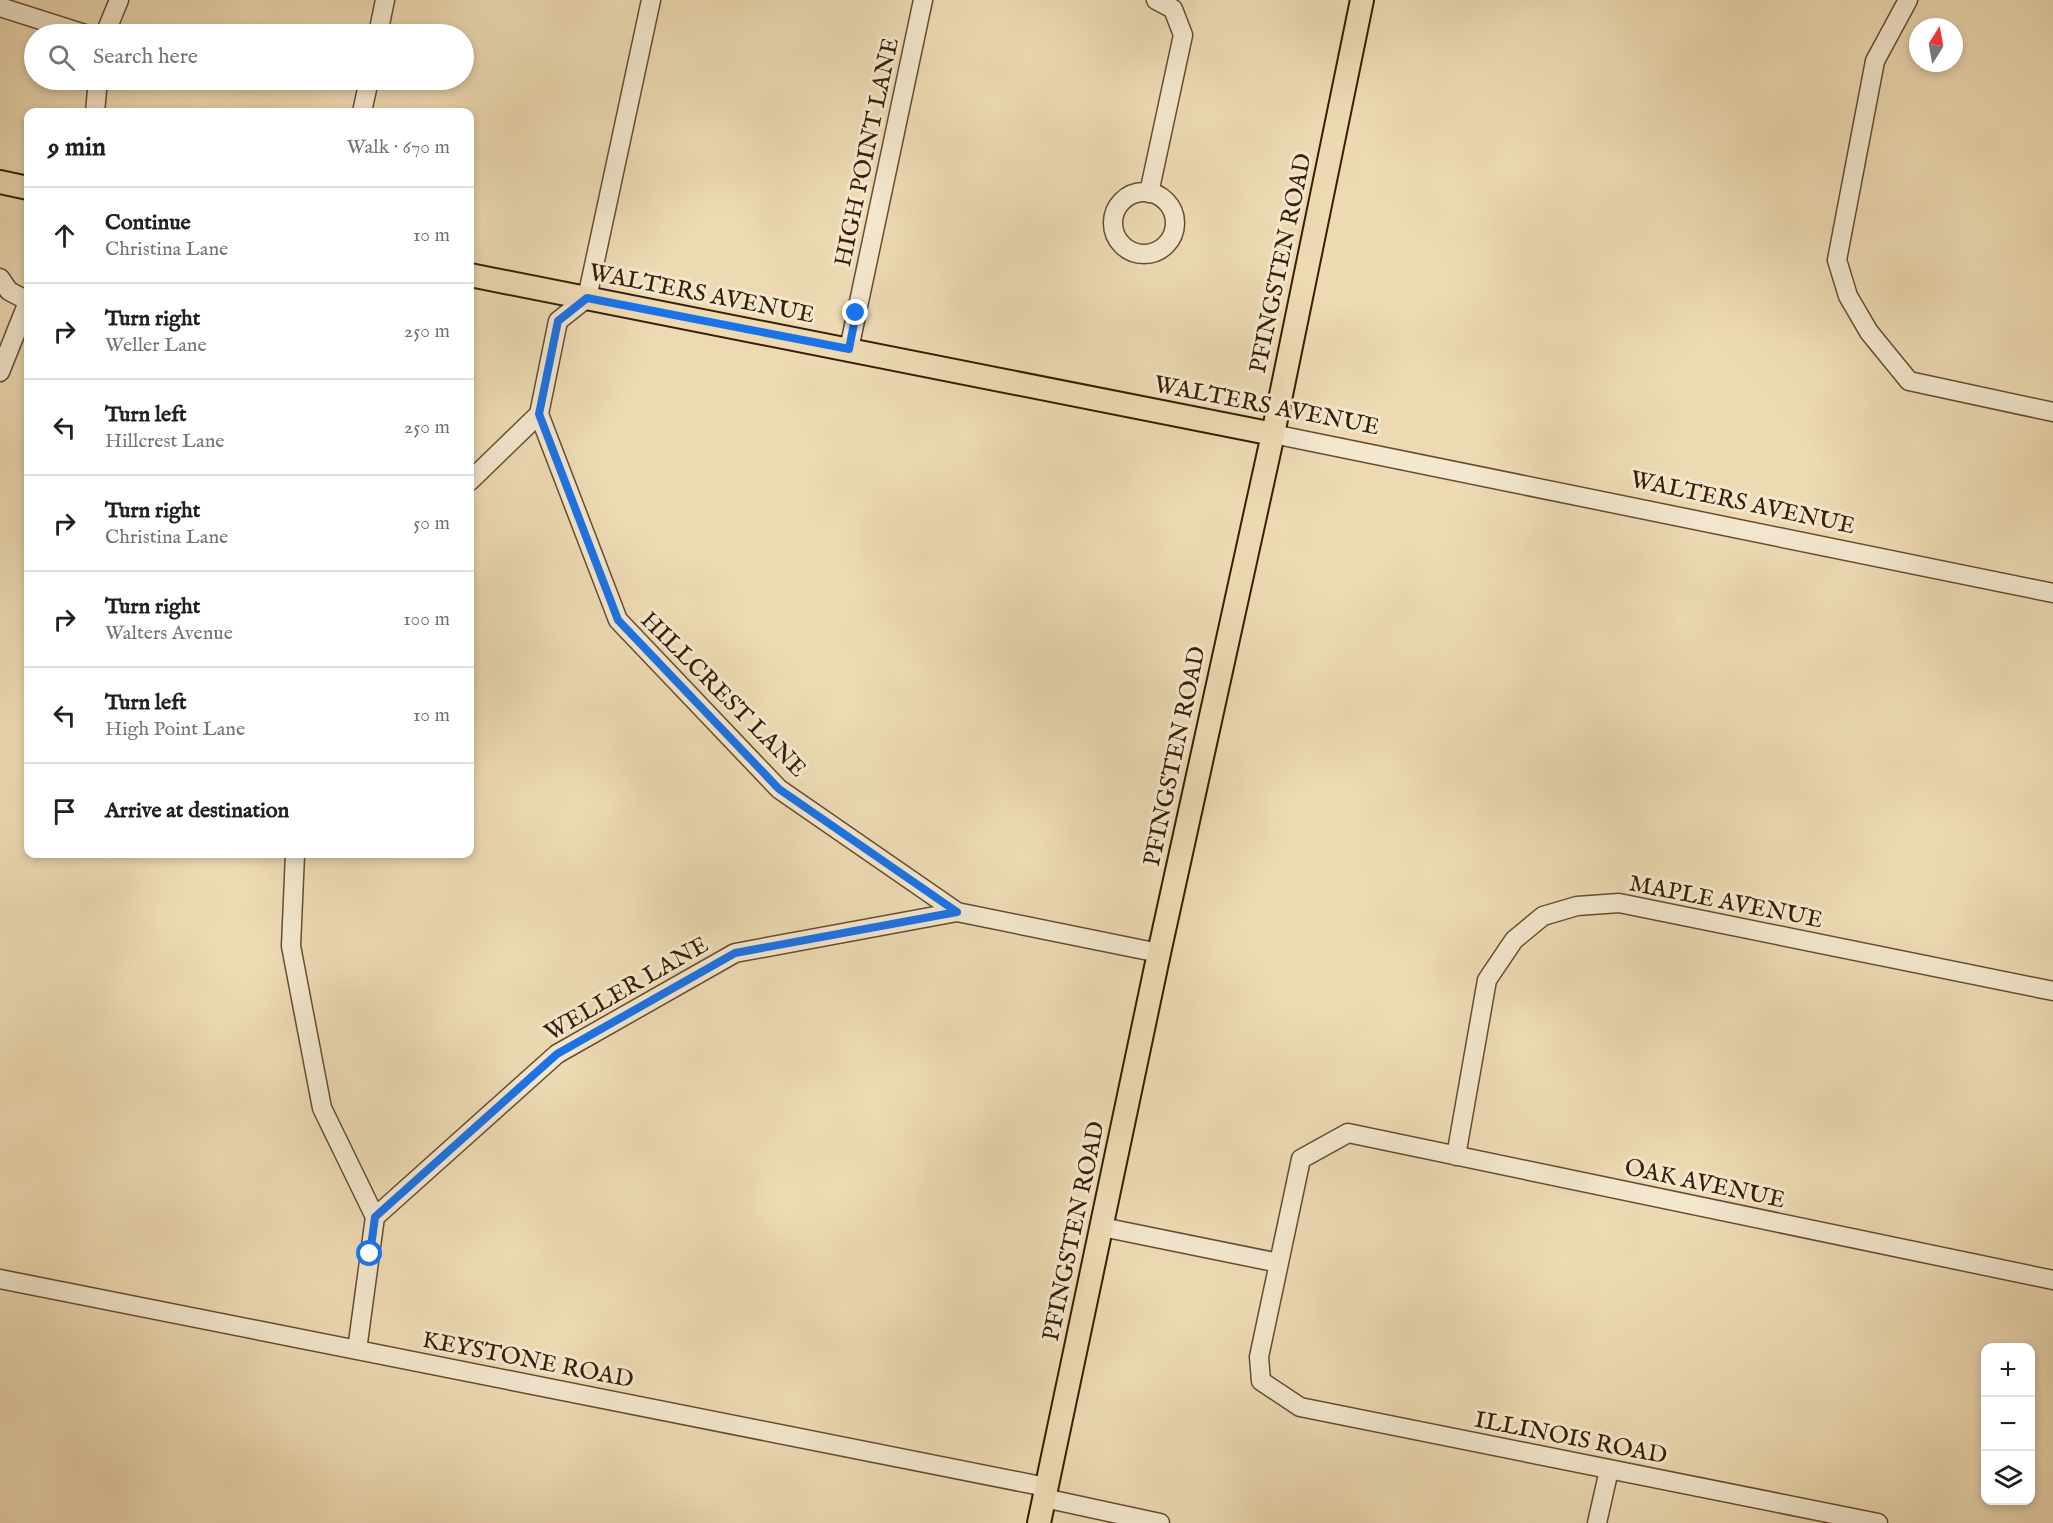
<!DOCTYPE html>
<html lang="en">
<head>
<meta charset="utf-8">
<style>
	:root { --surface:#fff; --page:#f6f6f6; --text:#202124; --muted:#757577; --line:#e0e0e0 }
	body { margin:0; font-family:"IM FELL English",serif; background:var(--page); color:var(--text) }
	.controls { position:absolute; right:18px; bottom:18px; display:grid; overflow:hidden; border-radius:12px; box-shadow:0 3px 9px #0003 }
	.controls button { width:54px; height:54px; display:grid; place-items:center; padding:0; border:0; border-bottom:2px solid var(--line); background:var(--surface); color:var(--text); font:30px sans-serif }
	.compass { position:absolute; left:1909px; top:18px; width:54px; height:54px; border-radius:50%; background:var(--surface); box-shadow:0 3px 9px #0003; rotate:11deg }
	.stop { position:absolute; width:18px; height:18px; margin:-14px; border:4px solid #1a73e8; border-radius:50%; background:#fff }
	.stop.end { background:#1a73e8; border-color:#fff; box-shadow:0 2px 6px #0008 }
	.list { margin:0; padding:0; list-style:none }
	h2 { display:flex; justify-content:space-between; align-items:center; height:78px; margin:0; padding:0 24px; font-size:26px }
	h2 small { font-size:20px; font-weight:400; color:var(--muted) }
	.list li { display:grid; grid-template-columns:39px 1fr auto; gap:18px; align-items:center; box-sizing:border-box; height:96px; padding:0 24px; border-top:2px solid var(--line) }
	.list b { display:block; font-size:22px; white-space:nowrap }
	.list p { margin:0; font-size:20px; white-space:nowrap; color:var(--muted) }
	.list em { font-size:20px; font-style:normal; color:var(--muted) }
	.icon { flex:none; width:33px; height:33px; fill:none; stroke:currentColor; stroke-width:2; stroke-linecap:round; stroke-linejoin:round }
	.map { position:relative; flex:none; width:2053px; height:1523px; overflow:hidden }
	.search { position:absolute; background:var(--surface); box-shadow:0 3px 9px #0003; left:24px; top:24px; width:450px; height:66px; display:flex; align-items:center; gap:15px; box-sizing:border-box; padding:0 21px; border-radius:33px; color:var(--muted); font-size:22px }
	.panel { position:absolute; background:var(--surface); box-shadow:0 3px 9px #0003; left:24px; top:108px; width:450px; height:750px; border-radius:12px }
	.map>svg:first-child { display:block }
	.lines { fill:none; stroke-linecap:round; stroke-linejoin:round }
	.minor-casing { stroke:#664c32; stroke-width:21 }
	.major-casing { stroke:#391d07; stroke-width:26 }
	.minor { stroke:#f3e7ce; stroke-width:18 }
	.major { stroke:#eddab3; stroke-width:22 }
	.route { stroke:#1a73e8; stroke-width:8 }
	.labels { text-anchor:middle; stroke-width:6; stroke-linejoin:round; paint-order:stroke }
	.street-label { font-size:24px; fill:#391d07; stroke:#f3e7ce }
</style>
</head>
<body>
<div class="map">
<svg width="2053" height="1523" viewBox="0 0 2053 1523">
	<rect width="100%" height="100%" fill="#eddab3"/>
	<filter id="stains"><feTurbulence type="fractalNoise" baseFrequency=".00333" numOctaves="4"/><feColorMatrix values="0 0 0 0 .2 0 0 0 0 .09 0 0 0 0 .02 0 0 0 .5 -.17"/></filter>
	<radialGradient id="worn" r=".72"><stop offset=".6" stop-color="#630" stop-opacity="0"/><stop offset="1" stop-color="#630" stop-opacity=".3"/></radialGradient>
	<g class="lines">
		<defs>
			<path id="minor" d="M1908,0L1875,61L1837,260L1848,296L1869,332L1909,381L2053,412
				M0,7L85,34
				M105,34L119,0
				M378,34L385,0
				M95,112L98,80
				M362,112L369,80
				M1113 223a31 31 0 1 1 62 0a31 31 0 1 1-62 0Z
				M1149,193L1183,35L1173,9L1156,0
				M0,278L9,291L28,301
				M849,349L923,0
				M0,372L28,302
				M539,414L618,620L779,789L957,912L1159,953
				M1273,434L2053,593
				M470,481L539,414L558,321L587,298L651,0
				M295,854L291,946L322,1108L375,1217L357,1350
				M1456,1156L1487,980L1514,940L1543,916L1577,906L1619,903L2053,991
				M375,1217L557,1054L735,953L957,912
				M1102,1227L1279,1263
				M0,1279L1046,1487
				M1044,1498L1160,1523
				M1597,1523L1609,1470
				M1878,1523L1300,1407L1261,1381L1259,1357L1301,1159L1348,1133L2053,1280"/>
			<path id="major" d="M0,182L28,188
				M470,275L1273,434
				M1039,1523L1159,953L1273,434L1362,0"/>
		</defs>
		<use href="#minor" class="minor-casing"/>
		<use href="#major" class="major-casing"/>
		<use href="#minor" class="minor"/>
		<use href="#major" class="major"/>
	</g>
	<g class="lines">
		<path class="route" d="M370,1254L375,1217L557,1054L735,953L957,912L779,789L618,620L539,414L558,321L587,298L849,349L856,313"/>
	</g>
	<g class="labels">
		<g class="street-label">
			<text transform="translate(866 152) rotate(-78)" y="8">HIGH POINT LANE</text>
			<text transform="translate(1280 263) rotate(-78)" y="8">PFINGSTEN ROAD</text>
			<text transform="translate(702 293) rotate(11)" y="8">WALTERS AVENUE</text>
			<text transform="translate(1267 405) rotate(11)" y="8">WALTERS AVENUE</text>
			<text transform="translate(1743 502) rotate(12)" y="8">WALTERS AVENUE</text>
			<text transform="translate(724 694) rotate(45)" y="8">HILLCREST LANE</text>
			<text transform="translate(1174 756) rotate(-78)" y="8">PFINGSTEN ROAD</text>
			<text transform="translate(1726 901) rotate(11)" y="8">MAPLE AVENUE</text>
			<text transform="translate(626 988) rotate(-30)" y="8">WELLER LANE</text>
			<text transform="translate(1705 1183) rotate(12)" y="8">OAK AVENUE</text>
			<text transform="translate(1073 1231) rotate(-78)" y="8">PFINGSTEN ROAD</text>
			<text transform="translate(528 1359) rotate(11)" y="8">KEYSTONE ROAD</text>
			<text transform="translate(1571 1437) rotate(11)" y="8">ILLINOIS ROAD</text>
		</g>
	</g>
	<rect width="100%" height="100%" filter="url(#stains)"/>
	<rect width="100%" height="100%" fill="url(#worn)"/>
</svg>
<div class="controls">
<button>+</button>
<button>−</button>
<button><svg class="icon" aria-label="layers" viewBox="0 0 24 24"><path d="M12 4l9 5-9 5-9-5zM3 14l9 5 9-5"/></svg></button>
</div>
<svg class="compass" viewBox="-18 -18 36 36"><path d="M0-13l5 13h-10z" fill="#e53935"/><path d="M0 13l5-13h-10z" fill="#757577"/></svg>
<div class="stop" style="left:370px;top:1254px"></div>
<div class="stop end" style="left:856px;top:313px"></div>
<div class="search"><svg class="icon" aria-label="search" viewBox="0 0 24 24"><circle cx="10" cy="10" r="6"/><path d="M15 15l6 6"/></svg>Search here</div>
<section class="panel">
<h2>9 min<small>Walk · 670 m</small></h2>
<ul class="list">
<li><svg class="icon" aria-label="ahead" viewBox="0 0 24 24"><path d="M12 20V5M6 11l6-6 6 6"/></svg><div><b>Continue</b><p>Christina Lane</p></div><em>10 m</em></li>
<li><svg class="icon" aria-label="right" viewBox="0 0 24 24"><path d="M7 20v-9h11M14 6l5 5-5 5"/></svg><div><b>Turn right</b><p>Weller Lane</p></div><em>250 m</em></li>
<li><svg class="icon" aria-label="left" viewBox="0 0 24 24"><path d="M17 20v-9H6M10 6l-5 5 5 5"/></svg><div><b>Turn left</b><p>Hillcrest Lane</p></div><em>250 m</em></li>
<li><svg class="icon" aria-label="right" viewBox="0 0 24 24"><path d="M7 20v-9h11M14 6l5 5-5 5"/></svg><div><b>Turn right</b><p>Christina Lane</p></div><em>50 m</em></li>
<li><svg class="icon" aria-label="right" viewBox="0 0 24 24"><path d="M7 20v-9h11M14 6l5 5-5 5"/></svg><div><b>Turn right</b><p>Walters Avenue</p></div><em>100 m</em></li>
<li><svg class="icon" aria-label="left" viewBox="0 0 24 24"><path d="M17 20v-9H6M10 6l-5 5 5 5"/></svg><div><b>Turn left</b><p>High Point Lane</p></div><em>10 m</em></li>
<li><svg class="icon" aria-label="arrive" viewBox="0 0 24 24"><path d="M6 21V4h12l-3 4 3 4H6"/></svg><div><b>Arrive at destination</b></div></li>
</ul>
</section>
</div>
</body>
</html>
